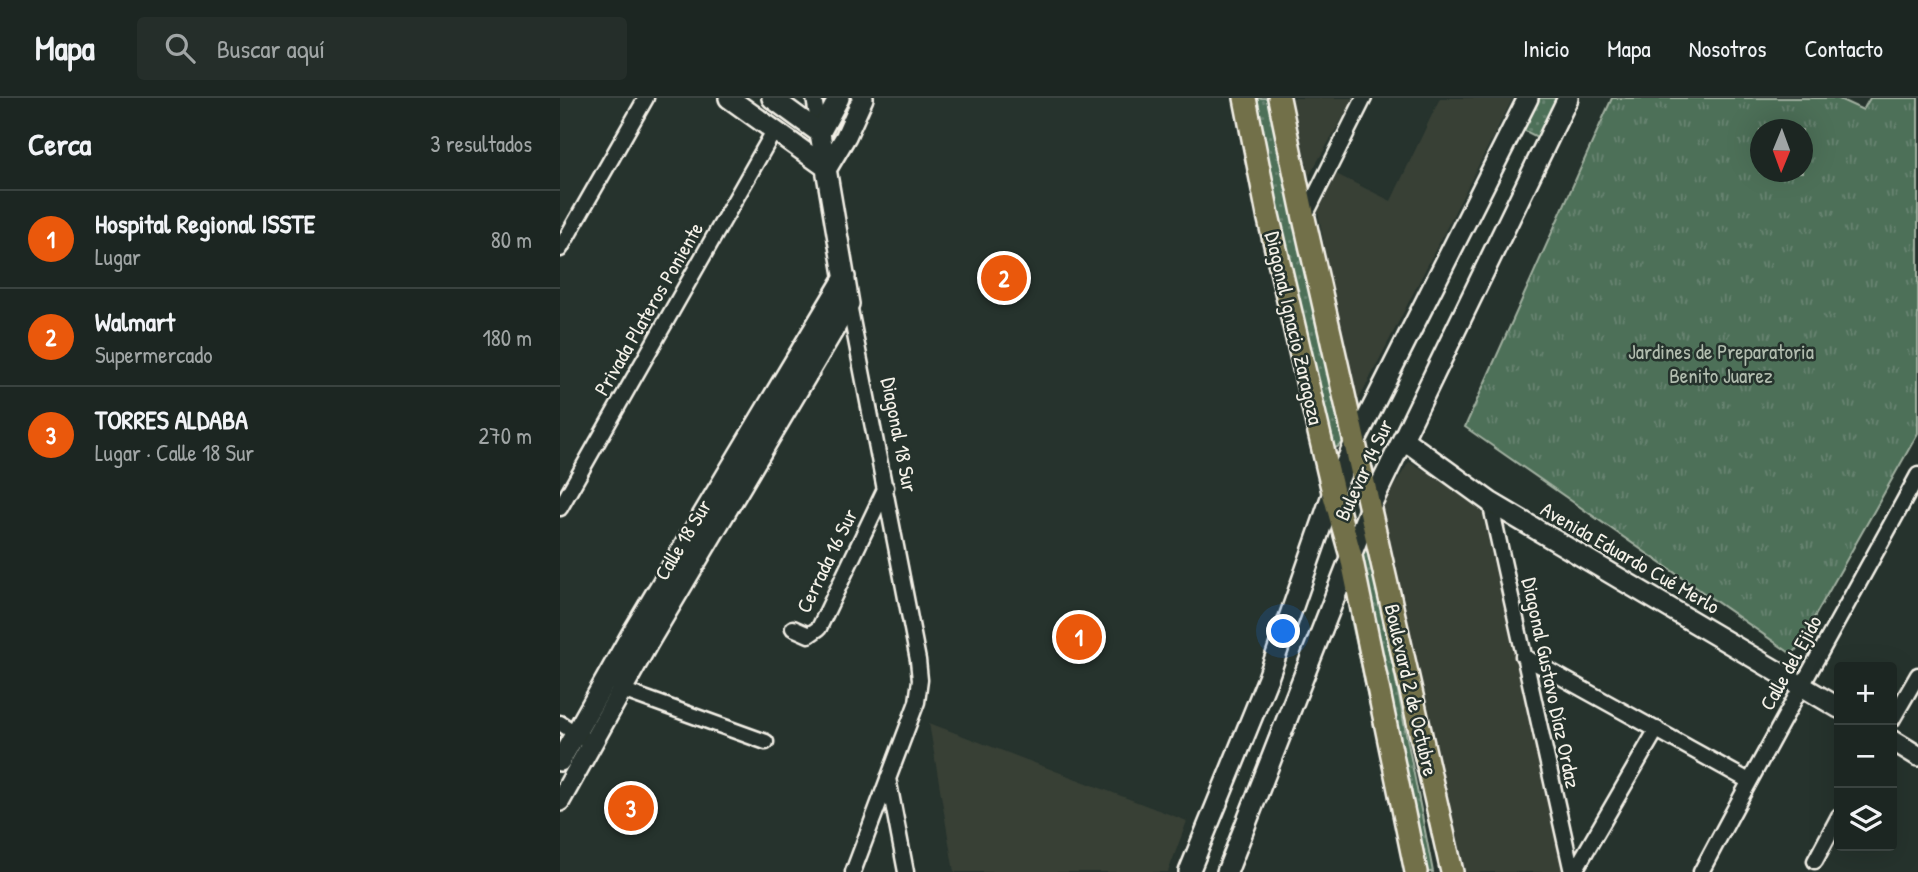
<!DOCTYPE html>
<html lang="es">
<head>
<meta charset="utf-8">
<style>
	:root { --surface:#1c2622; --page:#252e2a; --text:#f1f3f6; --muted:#a0a5a5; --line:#3a4340; --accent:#ea580c }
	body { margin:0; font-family:"Patrick Hand",sans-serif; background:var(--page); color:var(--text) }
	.controls { position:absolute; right:21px; bottom:21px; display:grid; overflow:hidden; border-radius:7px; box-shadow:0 7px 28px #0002 }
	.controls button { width:63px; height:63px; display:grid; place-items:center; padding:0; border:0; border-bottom:2px solid var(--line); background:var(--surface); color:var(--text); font:35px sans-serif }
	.compass { position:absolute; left:1190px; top:21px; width:63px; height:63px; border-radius:50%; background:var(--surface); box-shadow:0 7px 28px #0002; rotate:181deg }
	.you { position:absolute; left:724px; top:534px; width:24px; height:24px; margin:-18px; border:5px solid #fff; border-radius:50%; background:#1a73e8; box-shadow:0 0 0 10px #1a73e833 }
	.badge { display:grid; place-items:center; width:46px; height:46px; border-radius:50%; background:var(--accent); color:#fff; font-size:23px; font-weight:700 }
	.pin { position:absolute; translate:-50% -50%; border:4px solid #fff; box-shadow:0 2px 7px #0006 }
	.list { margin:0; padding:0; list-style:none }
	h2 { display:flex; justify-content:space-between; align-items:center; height:91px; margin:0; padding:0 28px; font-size:30px }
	h2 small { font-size:23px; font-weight:400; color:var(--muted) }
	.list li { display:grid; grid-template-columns:46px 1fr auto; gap:21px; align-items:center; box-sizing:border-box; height:98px; padding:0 28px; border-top:2px solid var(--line) }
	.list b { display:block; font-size:26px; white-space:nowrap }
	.list p { margin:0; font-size:23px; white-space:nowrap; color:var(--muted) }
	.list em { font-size:23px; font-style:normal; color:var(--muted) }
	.icon { flex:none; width:38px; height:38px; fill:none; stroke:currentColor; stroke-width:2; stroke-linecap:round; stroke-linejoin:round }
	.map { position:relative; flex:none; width:1358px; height:774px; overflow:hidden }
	header { display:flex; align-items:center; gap:42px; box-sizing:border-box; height:98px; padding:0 35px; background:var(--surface); border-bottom:2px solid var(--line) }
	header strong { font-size:33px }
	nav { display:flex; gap:38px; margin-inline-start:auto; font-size:24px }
	.search { width:490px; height:63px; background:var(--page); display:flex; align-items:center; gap:18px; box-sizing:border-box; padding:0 24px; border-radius:7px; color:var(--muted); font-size:26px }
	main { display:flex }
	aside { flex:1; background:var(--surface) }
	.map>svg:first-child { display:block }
	.built { fill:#384036 }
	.park { fill:url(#park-tufts); stroke:#a1b0a0; stroke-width:2; fill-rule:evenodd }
	.garden { fill:url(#garden-dots); stroke:#a1b0a0; stroke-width:2 }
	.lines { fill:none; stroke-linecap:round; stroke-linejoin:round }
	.street-casing { stroke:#f4f1e8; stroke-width:19 }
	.secondary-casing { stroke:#f4f1e8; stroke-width:24 }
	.primary-casing { stroke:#f4f1e8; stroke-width:26 }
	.street { stroke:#26332d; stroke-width:14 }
	.secondary { stroke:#26332d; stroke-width:19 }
	.primary { stroke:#726f4a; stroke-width:21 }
	.labels { text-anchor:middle; stroke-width:5; stroke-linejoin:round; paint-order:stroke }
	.street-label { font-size:21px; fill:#f4f1e8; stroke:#26332d }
	.park-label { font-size:21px; fill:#b2bdaf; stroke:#26332d }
</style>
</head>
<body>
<header>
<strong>Mapa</strong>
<div class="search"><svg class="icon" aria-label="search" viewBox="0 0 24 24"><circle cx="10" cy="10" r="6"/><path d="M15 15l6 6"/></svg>Buscar aquí</div>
<nav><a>Inicio</a><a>Mapa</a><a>Nosotros</a><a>Contacto</a></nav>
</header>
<main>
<aside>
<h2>Cerca<small>3 resultados</small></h2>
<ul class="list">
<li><span class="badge">1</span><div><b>Hospital Regional ISSTE</b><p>Lugar</p></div><em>80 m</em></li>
<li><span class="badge">2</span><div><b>Walmart</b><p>Supermercado</p></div><em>180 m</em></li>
<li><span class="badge">3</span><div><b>TORRES ALDABA</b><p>Lugar · Calle 18 Sur</p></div><em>270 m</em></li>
</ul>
</aside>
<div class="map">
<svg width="1358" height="774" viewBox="0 0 1358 774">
	<defs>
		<pattern id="park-tufts" width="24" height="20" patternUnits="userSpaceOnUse" patternTransform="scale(1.75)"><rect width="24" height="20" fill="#4e6f59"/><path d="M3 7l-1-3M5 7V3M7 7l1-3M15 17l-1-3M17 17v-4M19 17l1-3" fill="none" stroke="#688471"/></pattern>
		<pattern id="garden-dots" width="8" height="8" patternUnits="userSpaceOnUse" patternTransform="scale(1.75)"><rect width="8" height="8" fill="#4e6f59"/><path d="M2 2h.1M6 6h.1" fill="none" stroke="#688471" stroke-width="1.8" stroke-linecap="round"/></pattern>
	</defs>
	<rect width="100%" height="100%" fill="#26332d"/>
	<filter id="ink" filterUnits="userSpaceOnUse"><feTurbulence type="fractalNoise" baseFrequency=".0143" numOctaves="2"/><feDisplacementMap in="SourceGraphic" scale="14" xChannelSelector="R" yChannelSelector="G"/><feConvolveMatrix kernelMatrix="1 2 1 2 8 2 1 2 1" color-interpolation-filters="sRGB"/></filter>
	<g filter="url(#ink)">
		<path class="built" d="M732,0H792L793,2L749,78Z
			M880,0H953L793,313L758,113L776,76L831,103Z
			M849,364L919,401L1004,774H902L818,414Z
			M369,625L627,723L608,774H394Z"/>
		<path class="park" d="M1052,0H1277L1303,12L1310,0H1358V335L1233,557L905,329ZM1200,32H1242V74H1200Z"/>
		<path class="garden" d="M692,0H716L786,343L771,353Z
			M972,0H1004L983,42L957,29Z
			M809,444L873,774H846L792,525L787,478Z"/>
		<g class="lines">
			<defs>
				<path id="street" d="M254,0L260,35
					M744,120L804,0
					M0,151L86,0
					M289,206L358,562L360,582L357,604L293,774
					M930,404L1012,774
					M0,410L214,33
					M233,530L249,537L259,530L326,389
					M963,558L1189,683
					M62,592L206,644
					M1332,622L1358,577
					M0,625L24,641
					M328,680L346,774
					M1255,763L1279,718
					M1014,774L1097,631
					M1141,774C1211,641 1286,510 1358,377"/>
				<path id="secondary" d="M169,0L267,70
					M212,0L260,35
					M260,35L279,0
					M267,70L286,38L303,0
					M843,341L930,404L1279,610
					M1332,642L1358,658
					M0,663L71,537L285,179
					M0,703L88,545L289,206L260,35
					M629,774L708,580L773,394L795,344L968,0
					M667,774L810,409L1008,0"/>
				<path id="primary" d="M685,0L708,117L773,394L791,458L856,774
					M719,0L744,120L892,774"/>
			</defs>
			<use href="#street" class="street-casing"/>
			<use href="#secondary" class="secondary-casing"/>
			<use href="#primary" class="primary-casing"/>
			<use href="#street" class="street"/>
			<use href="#secondary" class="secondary"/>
			<use href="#primary" class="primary"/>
		</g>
	</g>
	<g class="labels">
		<g class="street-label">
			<text transform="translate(89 211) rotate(-60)" y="7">Privada Plateros Poniente</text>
			<text transform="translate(734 230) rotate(77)" y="7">Diagonal Ignacio Zaragoza</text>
			<text transform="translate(339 337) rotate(79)" y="7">Diagonal 18 Sur</text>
			<text transform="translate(804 372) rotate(-65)" y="7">Bulevar 14 Sur</text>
			<text transform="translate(123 442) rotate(-59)" y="7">Calle 18 Sur</text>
			<text transform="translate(1070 460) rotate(30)" y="7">Avenida Eduardo Cué Merlo</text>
			<text transform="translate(267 463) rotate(-64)" y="7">Cerrada 16 Sur</text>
			<text transform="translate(1231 565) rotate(-61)" y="7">Calle del Ejido</text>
			<text transform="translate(991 585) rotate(78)" y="7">Diagonal Gustavo Díaz Ordaz</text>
			<text transform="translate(851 592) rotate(77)" y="7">Boulevard 2 de Octubre</text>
		</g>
		<g class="park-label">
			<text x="1161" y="261">Jardines de Preparatoria<tspan x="1161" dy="24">Benito Juarez</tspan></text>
		</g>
	</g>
</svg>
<div class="controls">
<button>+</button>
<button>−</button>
<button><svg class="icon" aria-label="layers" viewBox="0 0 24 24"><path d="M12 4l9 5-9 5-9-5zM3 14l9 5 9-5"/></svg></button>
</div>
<svg class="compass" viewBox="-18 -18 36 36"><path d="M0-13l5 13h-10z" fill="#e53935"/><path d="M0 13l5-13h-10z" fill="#a0a5a5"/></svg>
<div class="you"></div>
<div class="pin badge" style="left:519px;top:539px">1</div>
<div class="pin badge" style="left:444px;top:180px">2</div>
<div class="pin badge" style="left:71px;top:710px">3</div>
</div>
</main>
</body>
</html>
